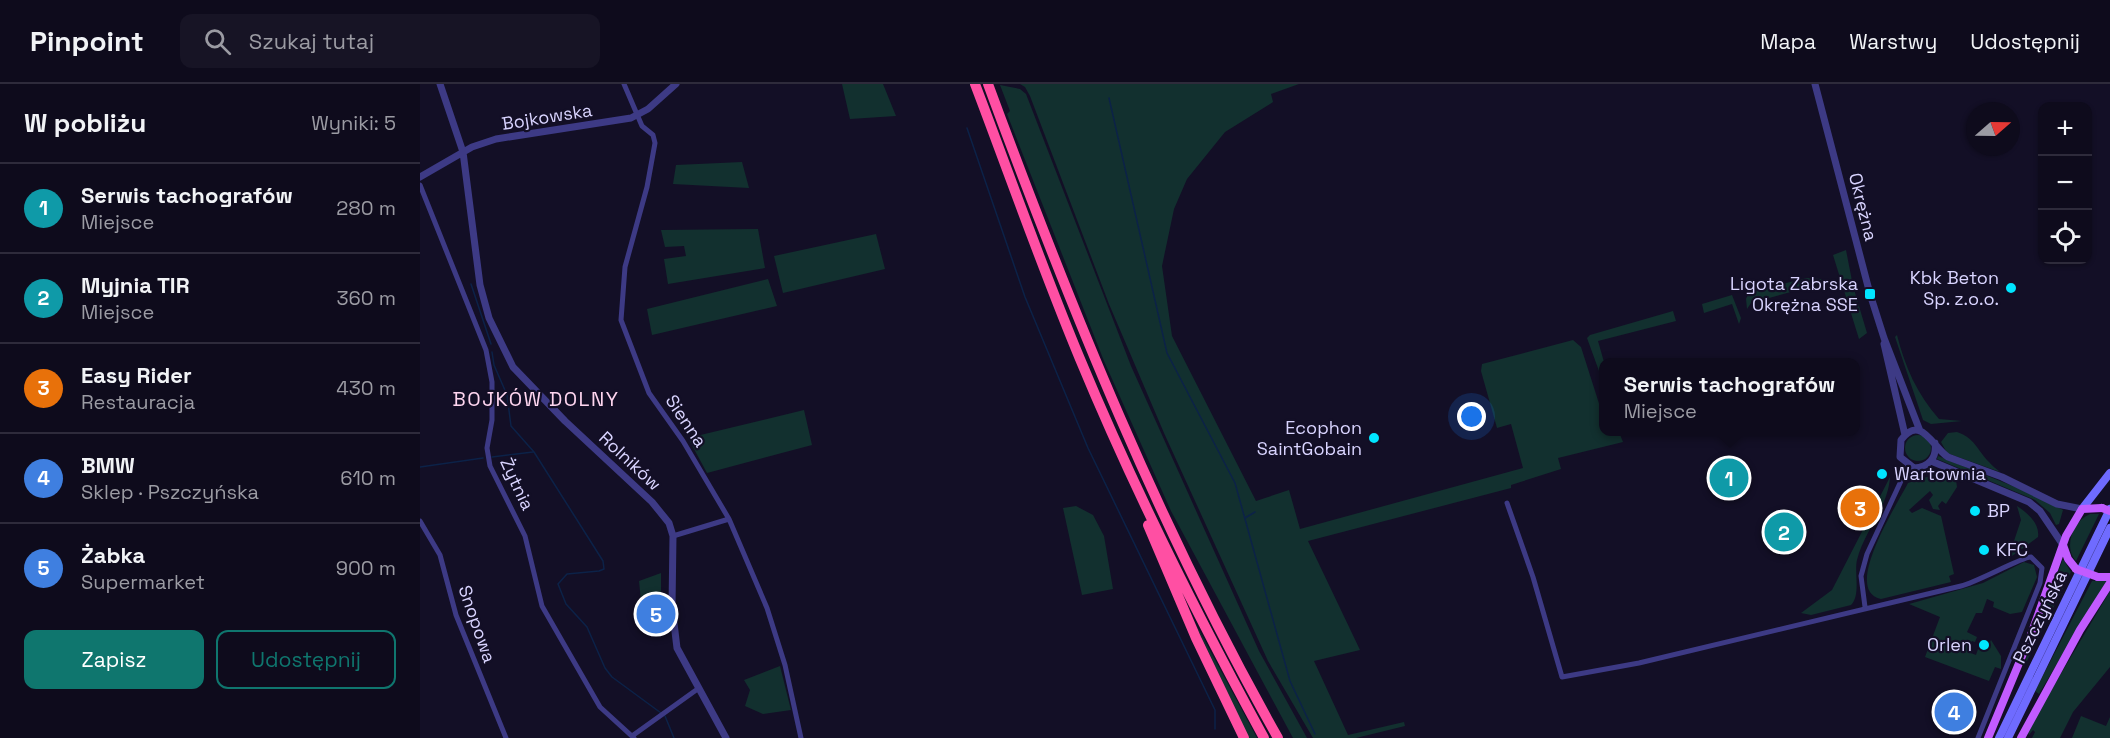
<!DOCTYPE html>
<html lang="pl">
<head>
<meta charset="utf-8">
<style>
	:root { --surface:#0e0b1c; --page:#171425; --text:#f1f3f6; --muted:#9b9ba3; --line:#2e2b3b; --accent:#0f766e }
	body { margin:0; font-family:"Space Grotesk",sans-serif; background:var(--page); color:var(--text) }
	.controls { position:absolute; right:18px; top:18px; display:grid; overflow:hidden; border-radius:12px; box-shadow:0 2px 4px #0004 }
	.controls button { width:54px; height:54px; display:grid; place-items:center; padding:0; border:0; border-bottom:2px solid var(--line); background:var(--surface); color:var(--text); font:30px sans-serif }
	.compass { position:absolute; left:1546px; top:18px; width:54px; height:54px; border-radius:50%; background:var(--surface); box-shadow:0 2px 4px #0004; rotate:70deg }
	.you { position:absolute; left:1052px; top:333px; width:21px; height:21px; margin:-15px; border:4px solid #fff; border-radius:50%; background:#1a73e8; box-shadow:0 0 0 9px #1a73e833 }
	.badge { display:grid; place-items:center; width:39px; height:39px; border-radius:50%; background:var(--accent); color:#fff; font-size:20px; font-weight:700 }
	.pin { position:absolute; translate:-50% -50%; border:3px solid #fff; box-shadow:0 2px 6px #0006 }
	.popup { position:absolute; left:1179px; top:274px; width:261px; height:78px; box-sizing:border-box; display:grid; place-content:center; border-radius:12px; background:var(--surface); filter:drop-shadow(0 2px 4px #0005); font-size:20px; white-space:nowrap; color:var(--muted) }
	.popup b { font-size:22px; color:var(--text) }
	.popup::after { content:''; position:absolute; left:50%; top:100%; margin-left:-12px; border:12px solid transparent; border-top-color:var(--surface) }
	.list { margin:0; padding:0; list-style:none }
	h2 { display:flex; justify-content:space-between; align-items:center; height:78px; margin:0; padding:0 24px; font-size:26px }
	h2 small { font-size:20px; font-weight:400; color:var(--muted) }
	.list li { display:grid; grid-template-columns:39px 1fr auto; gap:18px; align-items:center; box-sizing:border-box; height:90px; padding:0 24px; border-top:2px solid var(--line) }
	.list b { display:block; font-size:22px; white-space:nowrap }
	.list p { margin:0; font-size:20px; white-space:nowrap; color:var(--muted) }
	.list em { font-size:20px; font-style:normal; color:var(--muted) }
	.actions { display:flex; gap:12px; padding:18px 24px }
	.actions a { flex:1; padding:14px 0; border:2px solid var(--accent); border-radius:12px; text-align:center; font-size:21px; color:var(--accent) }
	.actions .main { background:var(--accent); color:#fff }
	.icon { flex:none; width:33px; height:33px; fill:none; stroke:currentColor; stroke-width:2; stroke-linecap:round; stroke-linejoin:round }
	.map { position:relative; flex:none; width:1690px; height:654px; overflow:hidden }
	header { display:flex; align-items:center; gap:36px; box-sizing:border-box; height:84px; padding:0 30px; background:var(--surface); border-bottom:2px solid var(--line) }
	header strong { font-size:28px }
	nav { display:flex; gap:33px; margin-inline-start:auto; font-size:21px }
	.search { width:420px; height:54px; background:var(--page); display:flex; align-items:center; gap:15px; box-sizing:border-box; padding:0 21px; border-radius:12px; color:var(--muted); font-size:22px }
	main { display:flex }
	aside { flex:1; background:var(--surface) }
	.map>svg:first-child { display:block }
	.green { fill:#12302f }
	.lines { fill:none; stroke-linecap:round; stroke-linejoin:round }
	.stream { stroke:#0c2248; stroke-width:1.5 }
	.minor { stroke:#3d3a85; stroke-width:5 }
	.tertiary { stroke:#3d3a85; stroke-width:7 }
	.secondary { stroke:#6f6bff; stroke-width:8 }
	.primary { stroke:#c25bff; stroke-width:8 }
	.motorway { stroke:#ff4fa3; stroke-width:10 }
	.primary-bridge { stroke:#c25bff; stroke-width:8 }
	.poi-dot { fill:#00e5ff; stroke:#130f26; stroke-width:2 }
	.labels { text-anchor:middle; stroke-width:4.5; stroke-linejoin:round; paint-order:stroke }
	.street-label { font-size:18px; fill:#d9d4ff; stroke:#130f26 }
	.poi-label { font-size:18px; fill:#d9d4ff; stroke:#130f26; text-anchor:end }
	.neighbourhood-label { font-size:20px; letter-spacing:1.5px; fill:#ffd6f0; stroke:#130f26 }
</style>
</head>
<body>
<header>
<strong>Pinpoint</strong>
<div class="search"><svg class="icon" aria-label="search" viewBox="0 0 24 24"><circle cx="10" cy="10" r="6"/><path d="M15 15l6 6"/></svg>Szukaj tutaj</div>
<nav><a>Mapa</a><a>Warstwy</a><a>Udostępnij</a></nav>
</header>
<main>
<aside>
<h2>W pobliżu<small>Wyniki: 5</small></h2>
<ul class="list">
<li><span class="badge" style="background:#0f9aa8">1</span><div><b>Serwis tachografów</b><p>Miejsce</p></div><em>280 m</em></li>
<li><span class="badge" style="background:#0f9aa8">2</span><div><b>Myjnia TIR</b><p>Miejsce</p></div><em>360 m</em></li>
<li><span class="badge" style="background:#e8710a">3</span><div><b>Easy Rider</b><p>Restauracja</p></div><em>430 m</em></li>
<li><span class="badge" style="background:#3f7fe0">4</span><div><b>BMW</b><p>Sklep · Pszczyńska</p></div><em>610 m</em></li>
<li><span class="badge" style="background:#3f7fe0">5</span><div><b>Żabka</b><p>Supermarket</p></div><em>900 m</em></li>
</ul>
<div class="actions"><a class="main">Zapisz</a><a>Udostępnij</a></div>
</aside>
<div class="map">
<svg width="1690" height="654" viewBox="0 0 1690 654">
	<rect width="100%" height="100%" fill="#130f26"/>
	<path class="green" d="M422,0H463L476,32L430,35Z
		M600,0H879L851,10L853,18L805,48L767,95L754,125L742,182L752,252L836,417L869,406L880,445L1103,384L1091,340L1077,344L1061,287L1062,280L1153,256L1161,263L1183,332V348H1199L1203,358L1138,374L1141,385L1091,401V404L888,457L940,566L894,577L928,651L984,638L985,642L936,654H893L848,577L744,349L689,220L610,12L605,3Z
		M580,1L600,5L606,10L711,282L839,567L887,654H873L751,427L684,277L587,30L590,27Z
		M322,78L329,104L253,100L256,81Z
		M338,145L345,184L248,200L244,175L266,172L264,162L245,163L241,146Z
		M456,150L465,185L363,209L354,172Z
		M1426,166L1433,202L1447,249L1439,255L1413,171Z
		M1387,194L1401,195L1403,199L1331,219L1327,225L1326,215L1329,208Z
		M348,195L357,222L232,251L227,225Z
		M1312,211L1321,234L1319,240L1312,220L1284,229L1282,220Z
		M1253,227L1256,237L1178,257L1184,278L1183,298L1167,254L1170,251Z
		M1477,251C1485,283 1497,310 1519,335L1542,337L1511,340L1503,336L1475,253Z
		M384,326L392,361L287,389L268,354Z
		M1537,348C1555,354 1557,366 1569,378C1572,382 1577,385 1580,388L1527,369L1521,358L1528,349Z
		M1485 364a13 13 0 1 1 26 0a13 13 0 1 1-26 0Z
		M1518,372L1600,405L1643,426L1639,440L1636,441L1630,429L1615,416L1517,375Z
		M1513,391L1536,396L1537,403L1526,420L1522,417L1518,422L1520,426L1513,425L1509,416L1513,411L1510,407L1489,426L1492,429L1502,424L1521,432L1534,490L1529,492L1531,498L1461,515C1421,507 1478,419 1488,399Z
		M1470,393C1468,424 1444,447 1437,476C1434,489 1441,511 1431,521L1391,531L1381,529L1412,506Z
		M656,422L673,431L684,452L693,505L662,511L643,424Z
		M1597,422C1608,429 1620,440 1618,453L1588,475L1601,436Z
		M1670,430H1679L1656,477C1643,463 1653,437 1670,430Z
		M1643,475L1651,488L1607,577H1605Z
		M1604,478L1614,481L1617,493L1602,528L1590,530L1573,523L1574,518L1567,515L1562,529H1556L1547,548L1557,553L1555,558L1552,557L1548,568L1556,571L1558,565L1566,567L1571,556L1581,572V585L1575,583L1569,597L1505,573L1520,533L1489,520L1563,499Z
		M241,489V518L222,527L219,497Z
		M1687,496L1619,610L1615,607L1672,497Z
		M1690,507V583L1653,628L1640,654H1612L1615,648L1613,646L1609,651L1607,647Z
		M774,537L779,546L837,654H829L821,638Z
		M360,582L371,626L343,630L325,622L330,606L324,596Z
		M1661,632L1686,642L1690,633V654H1652Z"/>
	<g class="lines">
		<path class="stream" d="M689,14L747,269L815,399L870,597L895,650
			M547,44L605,213L668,364L795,626V645
			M51,200L71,260
			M72,268L74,281L87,311L91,342L114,368L183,477L184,485L179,487L147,490L138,500L146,520L167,543L185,584L192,593L241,629
			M72,373L113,368
			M0,383L63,374
			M825,434L835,428
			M245,632L254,654"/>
		<path class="minor" d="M204,0L222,42L233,51L235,59L227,103L205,183L201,236L229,309L263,357L309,435L347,524L365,581L381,654
			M0,101L66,266L72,298V336L67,364L70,382L105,452L122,522L180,623L214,654
			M1087,419L1113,493L1142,593L1219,579L1541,502C1557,498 1604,472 1611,473L1622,484L1620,499L1558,654
			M0,437L20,471L36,531L86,654
			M253,452L309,435
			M1445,523L1441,492L1447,470L1488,382
			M212,652L279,604"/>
		<path class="tertiary" d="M20,0L43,68L60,201L69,234L93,283L145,337L232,418L249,439L253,452L252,523L257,564L306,654
			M1395,0L1450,210L1464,254L1500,347
			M0,93L52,63L76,55L211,34L228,25L256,0
			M1464,260L1485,351
			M1515,359C1517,374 1509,383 1494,384L1480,373L1481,356C1501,329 1513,364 1528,373L1582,393L1637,420L1662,425
			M1511,377L1609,418L1620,427L1643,461"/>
		<path class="secondary" d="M1662,425L1690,389
			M1579,654L1690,425
			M1588,654L1690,444"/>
		<path class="primary" d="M1643,461L1648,475L1656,485
			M1678,493H1690
			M1568,654L1612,548L1646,452L1662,425L1682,424
			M1601,654L1660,546L1690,499"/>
		<path class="motorway" d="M555,0C590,92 622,184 660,275C714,405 777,531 844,654
			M568,0C651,225 740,445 858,654
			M728,441L776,554L824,654"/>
		<path class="primary-bridge" d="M1682,424L1690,427
			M1656,485L1678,493"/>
	</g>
	<g class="poi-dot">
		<circle cx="1591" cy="204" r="6"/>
		<rect x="1444" y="204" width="12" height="12" rx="3"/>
		<circle cx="954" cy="354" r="6"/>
		<circle cx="1462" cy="390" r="6"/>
		<circle cx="1555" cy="427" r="6"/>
		<circle cx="1564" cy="466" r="6"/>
		<circle cx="1564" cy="561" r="6"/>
	</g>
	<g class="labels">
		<g class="street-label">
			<text transform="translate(127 33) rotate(-9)" y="6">Bojkowska</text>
			<text transform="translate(1443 123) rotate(76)" y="6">Okrężna</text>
			<text transform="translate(266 337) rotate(56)" y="6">Sienna</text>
			<text transform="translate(210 377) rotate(43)" y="6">Rolników</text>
			<text transform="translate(97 400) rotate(65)" y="6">Żytnia</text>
			<text transform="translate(1620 533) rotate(-64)" y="6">Pszczyńska</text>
			<text transform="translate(57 540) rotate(71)" y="6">Snopowa</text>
		</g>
		<g class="poi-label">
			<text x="1579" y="200">Kbk Beton<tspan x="1579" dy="21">Sp. z.o.o.</tspan></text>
			<text x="1438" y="206">Ligota Zabrska<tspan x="1438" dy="21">Okrężna SSE</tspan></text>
			<text x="942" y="350">Ecophon<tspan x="942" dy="21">SaintGobain</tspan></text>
			<text x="1474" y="396" text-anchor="start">Wartownia</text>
			<text x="1567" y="433" text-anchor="start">BP</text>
			<text x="1576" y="472" text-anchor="start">KFC</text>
			<text x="1552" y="567">Orlen</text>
		</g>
		<g class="neighbourhood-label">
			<text x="116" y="322">BOJKÓW DOLNY</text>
		</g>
	</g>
</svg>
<div class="controls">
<button>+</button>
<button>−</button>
<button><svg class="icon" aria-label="locate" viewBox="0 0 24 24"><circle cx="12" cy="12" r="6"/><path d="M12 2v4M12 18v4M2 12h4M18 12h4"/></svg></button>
</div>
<svg class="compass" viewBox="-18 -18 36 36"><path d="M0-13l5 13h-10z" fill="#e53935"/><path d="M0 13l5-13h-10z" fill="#9b9ba3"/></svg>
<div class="you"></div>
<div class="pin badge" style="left:1309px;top:394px;background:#0f9aa8">1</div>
<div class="popup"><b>Serwis tachografów</b>Miejsce</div>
<div class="pin badge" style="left:1364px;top:448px;background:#0f9aa8">2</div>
<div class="pin badge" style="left:1440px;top:424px;background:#e8710a">3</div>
<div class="pin badge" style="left:1534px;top:628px;background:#3f7fe0">4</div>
<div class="pin badge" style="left:236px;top:530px;background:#3f7fe0">5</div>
</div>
</main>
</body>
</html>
